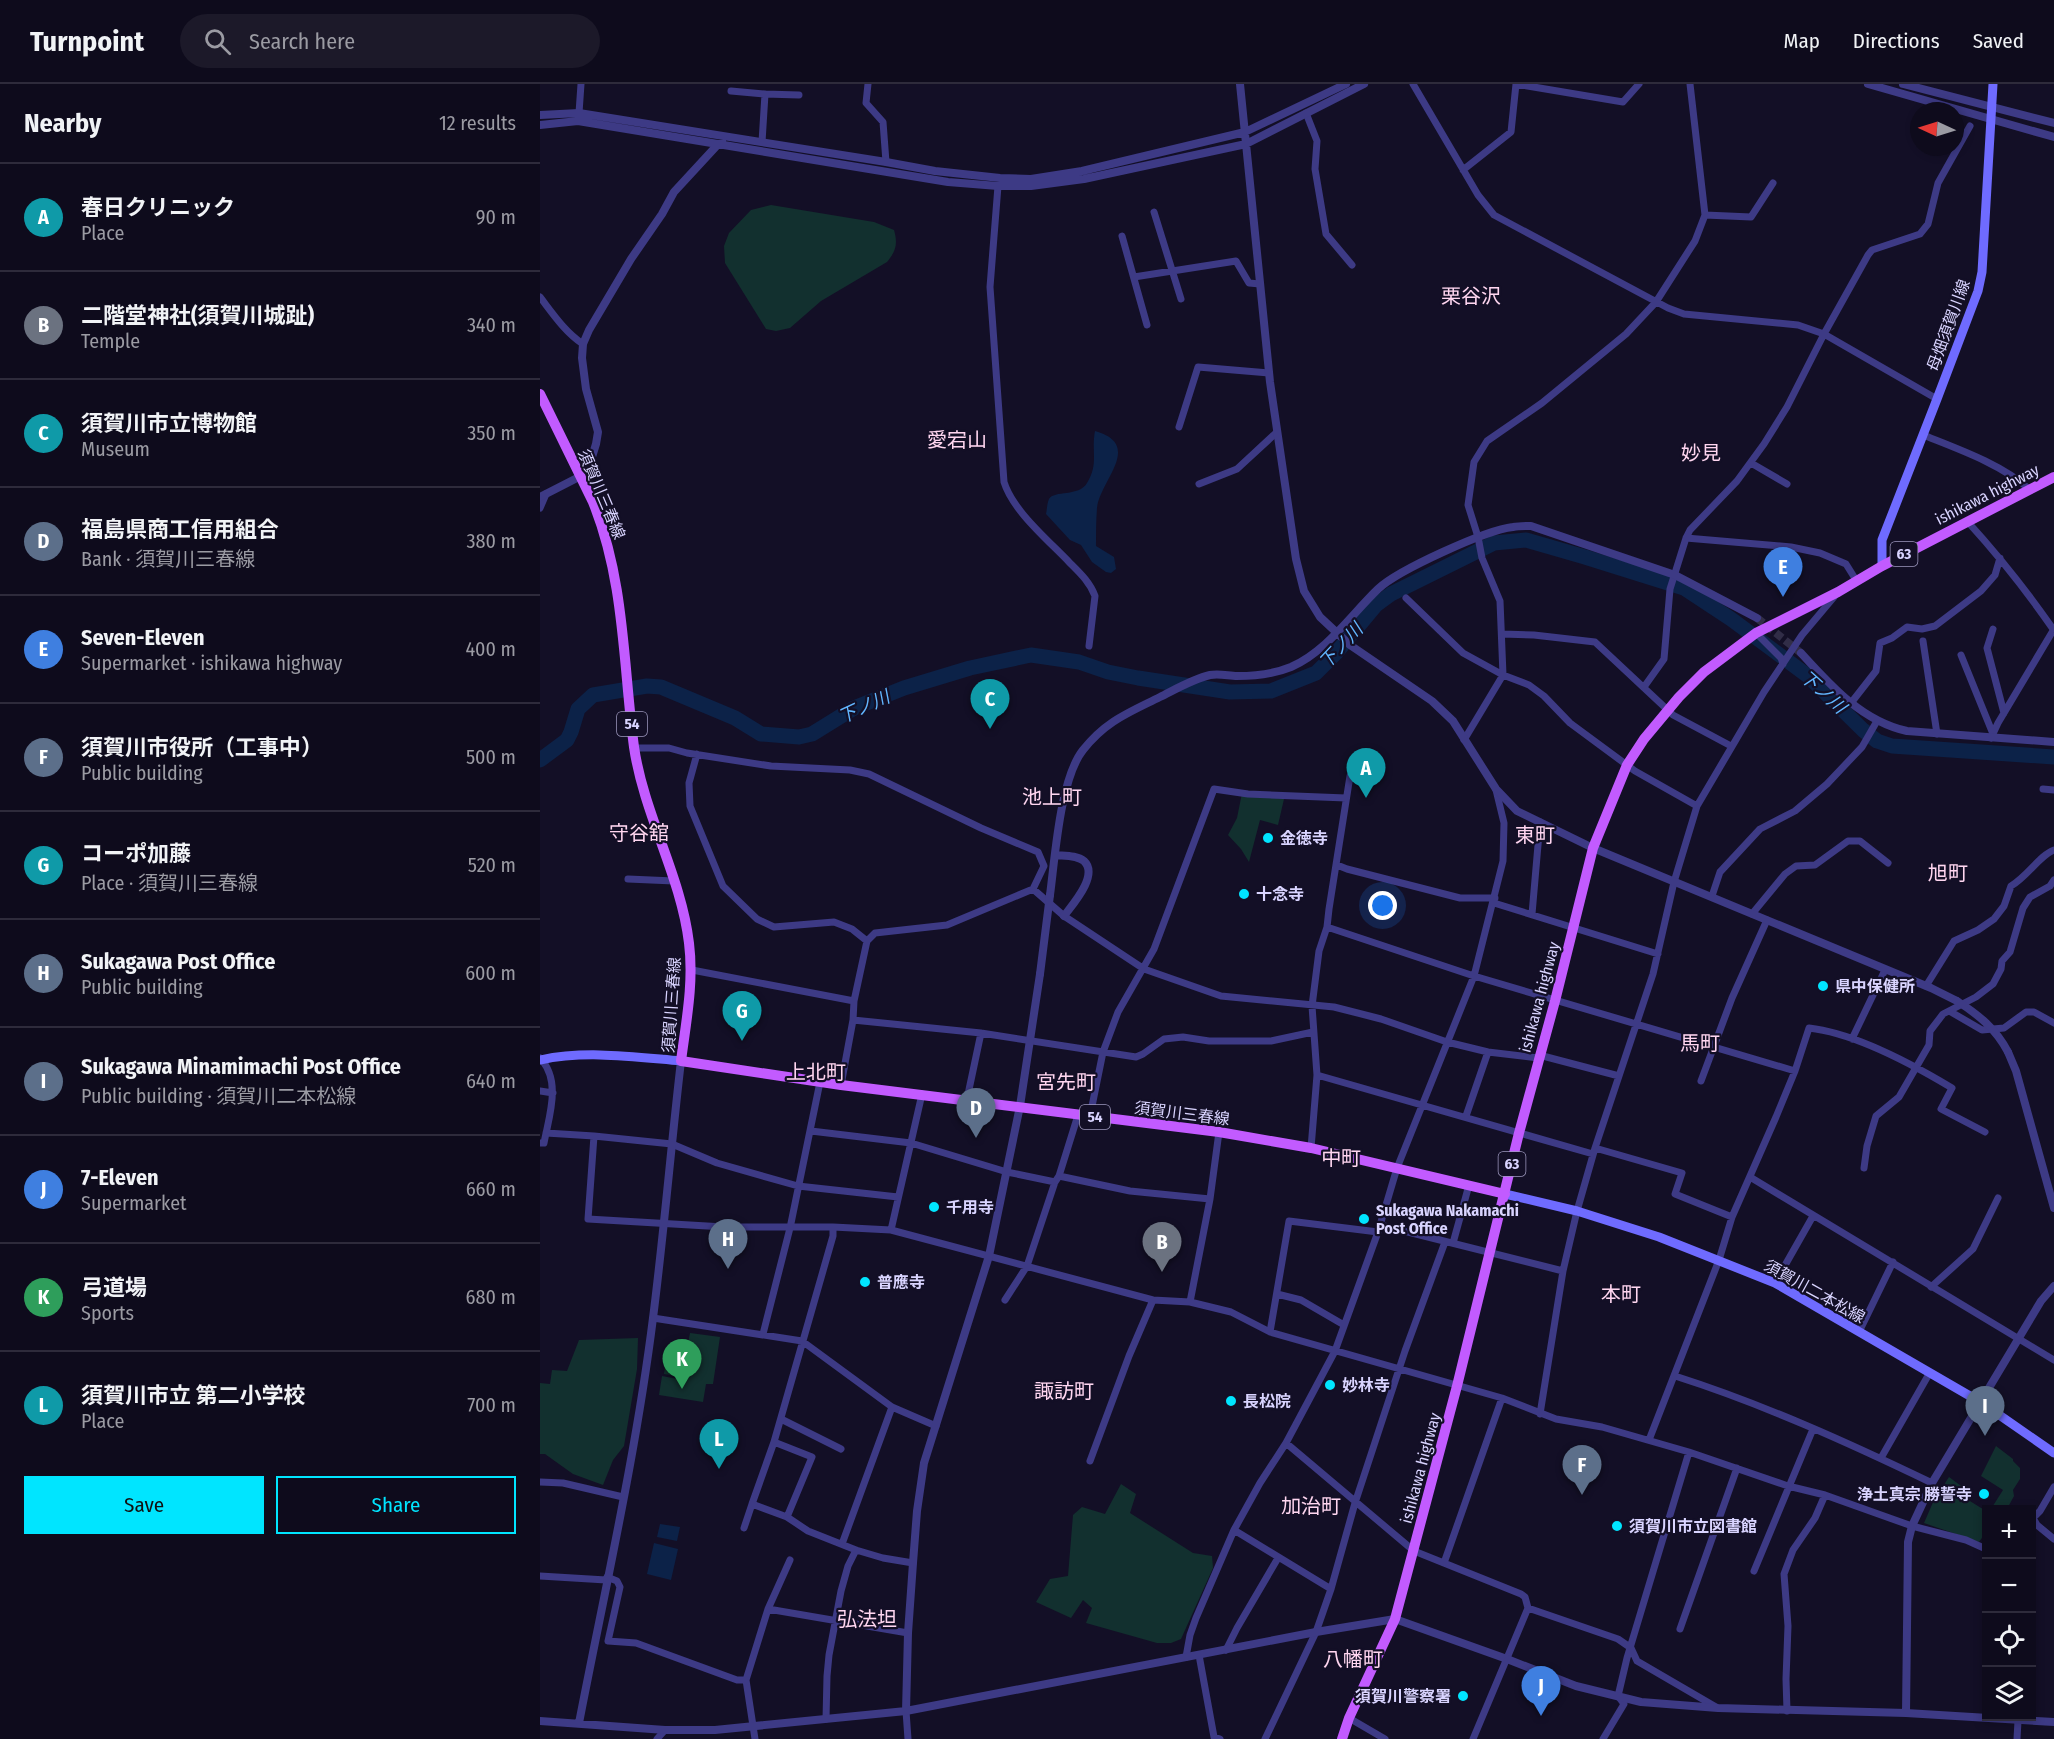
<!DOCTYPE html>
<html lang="en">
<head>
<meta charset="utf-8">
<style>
	:root { --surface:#0e0b1c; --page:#1c1929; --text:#f1f3f6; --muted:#9b9ba3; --line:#2e2b3b; --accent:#00e5ff }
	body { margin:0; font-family:"Fira Sans Condensed","Noto Sans JP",sans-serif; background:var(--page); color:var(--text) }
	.controls { position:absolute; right:18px; bottom:18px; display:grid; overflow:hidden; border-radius:0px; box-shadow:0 3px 9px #0003 }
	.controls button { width:54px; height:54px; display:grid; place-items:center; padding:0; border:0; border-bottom:2px solid var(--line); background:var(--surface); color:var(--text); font:30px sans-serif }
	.compass { position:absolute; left:1370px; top:18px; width:54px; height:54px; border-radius:50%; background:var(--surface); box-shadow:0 3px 9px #0003; rotate:274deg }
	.you { position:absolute; left:843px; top:822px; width:21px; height:21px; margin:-15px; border:4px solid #fff; border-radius:50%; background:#1a73e8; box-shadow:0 0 0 9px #1a73e833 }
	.badge { display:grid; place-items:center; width:39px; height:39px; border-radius:50%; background:var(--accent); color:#fff; font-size:20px; font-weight:700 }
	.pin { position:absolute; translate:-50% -50px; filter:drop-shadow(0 2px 3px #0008) }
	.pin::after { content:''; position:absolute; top:32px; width:21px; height:18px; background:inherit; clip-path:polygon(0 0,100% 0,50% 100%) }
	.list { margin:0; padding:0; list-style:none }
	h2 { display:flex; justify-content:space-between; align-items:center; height:78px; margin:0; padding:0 24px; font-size:26px }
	h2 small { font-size:20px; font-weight:400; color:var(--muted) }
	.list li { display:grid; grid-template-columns:39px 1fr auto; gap:18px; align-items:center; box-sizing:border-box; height:108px; padding:0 24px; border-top:2px solid var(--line) }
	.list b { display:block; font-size:22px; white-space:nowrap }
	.list p { margin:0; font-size:20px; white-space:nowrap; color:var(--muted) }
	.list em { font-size:20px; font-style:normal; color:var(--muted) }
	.actions { display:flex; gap:12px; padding:18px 24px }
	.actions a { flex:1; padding:14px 0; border:2px solid var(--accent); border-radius:0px; text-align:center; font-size:21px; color:var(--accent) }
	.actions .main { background:var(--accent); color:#111 }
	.icon { flex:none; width:33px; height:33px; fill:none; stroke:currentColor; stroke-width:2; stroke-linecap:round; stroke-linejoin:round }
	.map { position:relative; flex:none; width:1514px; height:1655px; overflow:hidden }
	header { display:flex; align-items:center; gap:36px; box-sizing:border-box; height:84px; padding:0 30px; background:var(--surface); border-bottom:2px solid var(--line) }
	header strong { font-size:28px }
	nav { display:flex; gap:33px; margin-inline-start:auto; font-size:21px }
	.search { width:420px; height:54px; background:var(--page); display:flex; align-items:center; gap:15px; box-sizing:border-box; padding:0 21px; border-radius:33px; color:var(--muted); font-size:22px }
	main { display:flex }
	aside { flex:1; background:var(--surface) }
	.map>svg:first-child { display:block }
	.green { fill:#12302f }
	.water { fill:#0c2248 }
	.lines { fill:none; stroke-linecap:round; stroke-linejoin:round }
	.river { stroke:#0c2248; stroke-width:15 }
	.tertiary-tunnel { stroke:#312d47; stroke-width:8; stroke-dasharray:8 4; stroke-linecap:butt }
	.minor { stroke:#3d3a85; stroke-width:7 }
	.tertiary { stroke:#3d3a85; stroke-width:8 }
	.secondary { stroke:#6f6bff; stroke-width:9 }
	.primary { stroke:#c25bff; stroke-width:10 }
	.tertiary-bridge { stroke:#3d3a85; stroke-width:8 }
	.poi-dot { fill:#00e5ff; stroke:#130f26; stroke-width:2 }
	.labels { text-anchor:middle; stroke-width:4.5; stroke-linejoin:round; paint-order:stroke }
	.shield { fill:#130f26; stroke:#9e99be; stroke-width:1.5 }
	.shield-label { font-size:15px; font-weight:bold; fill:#d9d4ff }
	.street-label { font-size:16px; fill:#d9d4ff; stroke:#130f26 }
	.poi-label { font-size:16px; font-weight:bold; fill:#d9d4ff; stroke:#130f26; text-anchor:start }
	.water-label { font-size:18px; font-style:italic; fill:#62b6ff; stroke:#130f26 }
	.quarter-label { font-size:20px; fill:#ffd6f0; stroke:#130f26 }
</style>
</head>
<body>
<header>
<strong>Turnpoint</strong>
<div class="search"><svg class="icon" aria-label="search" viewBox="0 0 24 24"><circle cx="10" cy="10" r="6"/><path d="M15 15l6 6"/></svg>Search here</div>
<nav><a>Map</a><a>Directions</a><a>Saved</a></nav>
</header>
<main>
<aside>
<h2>Nearby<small>12 results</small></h2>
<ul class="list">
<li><span class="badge" style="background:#0f9aa8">A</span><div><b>春日クリニック</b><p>Place</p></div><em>90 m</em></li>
<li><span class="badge" style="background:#6b7280">B</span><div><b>二階堂神社(須賀川城趾)</b><p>Temple</p></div><em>340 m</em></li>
<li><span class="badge" style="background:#0f9aa8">C</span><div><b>須賀川市立博物館</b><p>Museum</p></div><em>350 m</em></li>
<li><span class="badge" style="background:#5c6f8a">D</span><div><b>福島県商工信用組合</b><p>Bank · 須賀川三春線</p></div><em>380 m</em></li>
<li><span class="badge" style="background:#3f7fe0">E</span><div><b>Seven-Eleven</b><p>Supermarket · ishikawa highway</p></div><em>400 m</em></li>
<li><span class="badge" style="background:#5c6f8a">F</span><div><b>須賀川市役所（工事中）</b><p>Public building</p></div><em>500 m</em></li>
<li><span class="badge" style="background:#0f9aa8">G</span><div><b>コーポ加藤</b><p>Place · 須賀川三春線</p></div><em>520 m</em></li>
<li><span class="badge" style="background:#5c6f8a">H</span><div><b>Sukagawa Post Office</b><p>Public building</p></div><em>600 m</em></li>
<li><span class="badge" style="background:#5c6f8a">I</span><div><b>Sukagawa Minamimachi Post Office</b><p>Public building · 須賀川二本松線</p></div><em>640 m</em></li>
<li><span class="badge" style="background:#3f7fe0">J</span><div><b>7-Eleven</b><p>Supermarket</p></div><em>660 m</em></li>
<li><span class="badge" style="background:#2e9e5b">K</span><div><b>弓道場</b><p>Sports</p></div><em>680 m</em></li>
<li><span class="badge" style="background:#0f9aa8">L</span><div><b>須賀川市立 第二小学校</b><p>Place</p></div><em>700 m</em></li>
</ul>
<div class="actions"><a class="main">Save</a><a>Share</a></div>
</aside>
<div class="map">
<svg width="1514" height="1655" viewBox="0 0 1514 1655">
	<rect width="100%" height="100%" fill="#130f26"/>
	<path class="green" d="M231,121L334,138L354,146C358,160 356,167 347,178L281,217L250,244L236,247L226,245L185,179L184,162L189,149L211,126Z
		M702,709L744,715L738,741L720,736L709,778L701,765L688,751L697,734Z
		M150,1249L180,1253L173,1300H166L163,1318L119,1311L122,1292L143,1296V1293L124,1290L128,1261L147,1264Z
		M98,1254L97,1285L84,1362L73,1376L63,1401L33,1390L5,1370H0V1299L10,1300L12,1286L27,1287L39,1256Z
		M1456,1362L1473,1375V1377L1480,1384V1395L1473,1406L1474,1412L1467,1425H1451L1463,1406L1441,1392Z
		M1409,1393L1428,1407L1425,1414L1446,1427V1448L1439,1458L1384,1439L1394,1416Z
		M581,1400L596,1410L590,1429L653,1469L672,1472L673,1484L641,1555L631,1559H617L546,1539L552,1524L543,1516L531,1534L496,1518L510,1495L528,1492L533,1431L542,1423L565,1430Z"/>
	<path class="water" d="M555,347C604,361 560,396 557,424C556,436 556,449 556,462L574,473L576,485L571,489L566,488L552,478L541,461L530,456L506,430C507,426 507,419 509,415C514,406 539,413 547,399C559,379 551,368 555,347Z
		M120,1440L140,1443L137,1457L117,1453Z
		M114,1459L138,1465L131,1496L107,1490Z"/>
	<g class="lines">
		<path class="river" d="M0,676L27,656L31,648L38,625L53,611L107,602L121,603L195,634L221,650L259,653L272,650L314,624L364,604L430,584L491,571L539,578L568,588L598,594L690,608L731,607L776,589L796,569L836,521L851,510L954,459L986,456L1045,473L1144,504L1191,535L1268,592L1323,646L1337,657L1352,662L1514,673"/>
		<path class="tertiary-tunnel" d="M1217,534L1261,569"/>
		<path class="minor" d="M328,0L326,19L343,38L346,78
			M873,0L938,111L954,131L1128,224L1144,230L1258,241L1284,250L1397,315
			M191,7L225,10
			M39,29L41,0
			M766,29L777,57L775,85L786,150L812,181
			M222,58L225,10L259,11
			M923,86L971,48L976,0L1083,18L1099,0
			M458,102L450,203L464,398C473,427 508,456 529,478C539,488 550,498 555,512L549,562
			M614,128L641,215
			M1165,131L1211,133L1233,99
			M582,152L607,241
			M594,193L696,177L709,199L720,200
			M0,213C13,230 25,248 43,260
			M639,343L658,283L729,289
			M1383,351C1418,365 1461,380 1489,405
			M1211,379L1247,400
			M659,400L697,385L737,348
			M0,424L6,410
			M1427,437C1458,471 1486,506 1513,545
			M1146,454L1251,463L1280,469L1306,480L1316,496
			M866,514L923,569L963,591L989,601L1004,612L1030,639L1095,687L1157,722
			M1453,545L1447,564L1464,629
			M1216,549L1241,574L1243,580
			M962,550L994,551L1055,558L1133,631L1191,662
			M1383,557L1397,650
			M1421,571L1453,650
			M1104,603L1124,575L1130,505L1146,454L1150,446L1197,397L1224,360L1247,323L1284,250L1328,171L1332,166L1380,150L1388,140L1398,99L1430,42
			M1311,619L1336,587L1340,559L1352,554L1367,543L1382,545L1395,542L1441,507L1455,491L1460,474
			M1451,654L1458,639L1514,545
			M924,656L963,591L960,517L942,474L938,453L928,421L934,378L947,357L1002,319L1086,250L1116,218L1155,157L1165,131L1150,0
			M94,664H129L147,669L231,682L310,686L329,690L441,744L498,768L504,782L493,805L407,841L335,849L327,857L314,917L313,936L301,1001
			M157,670L149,699L150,722L183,802L217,835L234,843L294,838L312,845L327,857
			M1503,705L1514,706
			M797,781L807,785L920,814H955
			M88,795L134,797
			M493,805L524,832L604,885L681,912L794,923L841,935L907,958L948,968L998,974
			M1172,812L1180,788L1220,745L1255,727L1287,700L1322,663L1337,637
			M954,819L1118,870
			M992,830L1000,738
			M1212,830L1245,790L1256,782L1275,781L1308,757H1320L1348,779
			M787,843L934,892L1255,987
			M152,886L314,917
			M1386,902L1414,857L1438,846L1454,835L1464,822L1471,802C1487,793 1500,771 1514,766
			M1411,928L1442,946L1464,944L1486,928H1494L1514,939
			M313,936L441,949L596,973L603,970L624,955L643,953L669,957H731L773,948
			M1312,955L1345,886
			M999,971L1079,992
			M777,991L1053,1070
			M1161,997L1192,914L1227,836
			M0,1007L13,1009
			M427,1015L441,949
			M550,1032L563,968L578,928L614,865L674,705L708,710L806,714
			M926,1032L948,968
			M271,1047L371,1059L467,1088L515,1098
			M6,1049L54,1052L132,1060L177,1079L258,1102L358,1113
			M54,1052L48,1135L184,1143H293L351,1146L613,1216L650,1218L691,1228L730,1248L962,1314L1016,1335L1062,1343L1149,1368L1248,1402L1285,1411L1372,1442L1426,1456L1446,1465
			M0,1059H4C9,1032 22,997 0,974
			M771,1064L777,991L772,922L779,867L787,843L789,825L810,692
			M1055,1064L1142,1089L1135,1110L1192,1133
			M1324,1084L1327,1062L1336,1032L1359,1013L1389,961L1390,947L1403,930L1436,913L1453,900L1461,885L1462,877L1470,868L1483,824L1490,813L1510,802L1514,796
			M519,1092L590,1107L670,1115
			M1210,1093L1514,1276
			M840,1141L1023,1187
			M293,1143V1152L234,1358L212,1420L247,1433L268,1447L316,1466L343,1474L373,1479
			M351,1146L382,1010
			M913,1159L929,1101
			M1235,1199L1273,1132
			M1391,1203L1433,1165L1458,1114
			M737,1210L761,1216L804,1241
			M465,1216L487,1182L515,1098L519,1092L538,1031
			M650,1218L670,1115L679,1048
			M113,1234L262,1257L352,1323L396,1342
			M730,1248L749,1137L838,1148
			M1319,1248L1353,1178
			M223,1250L250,1144L280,998
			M1135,1292C1223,1320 1309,1359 1392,1399
			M1000,1330L1023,1187L1037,1127L1055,1064L1113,890L1134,798L1157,722L1224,608L1262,551L1294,513
			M241,1335L301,1365
			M1109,1356L1179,1176L1192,1133L1236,1033L1255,987L1269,944C1315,949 1372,980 1412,1004L1401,1025L1445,1048
			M234,1358L272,1373L247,1433
			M746,1359L874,1467L981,1510L985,1513L988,1524L933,1655
			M1341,1374L1389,1290
			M550,1377L589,1272L613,1216
			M0,1398L23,1399L83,1413
			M1493,1434L1497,1441L1514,1455
			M1492,1435L1500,1427L1514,1403
			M204,1444L212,1420
			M694,1446L791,1505
			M302,1460L352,1323
			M904,1479L962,1314
			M1214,1487L1273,1345
			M0,1492L66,1496
			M67,1493L77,1497L80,1503L68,1557L96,1559L197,1596H206
			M988,1524L1078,1555L1091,1564L1097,1577L1176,1623
			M228,1525L368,1549
			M1140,1545L1197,1384
			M686,1566L697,1544L738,1474
			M659,1571L674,1653L680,1655
			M646,1573L650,1551L656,1534L694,1446L720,1399L746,1359L795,1267L838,1148L857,1084L934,892L963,777L964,739L956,706
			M366,1627L368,1655
			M1247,1627L1246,1595L1248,1542L1244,1490L1253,1466L1275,1434L1285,1411
			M809,1634L845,1655
			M286,1635L287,1592L289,1571L301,1507L308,1482L316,1466
			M117,1655L125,1646
			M215,1655L206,1596L228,1525L250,1476
			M725,1655L776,1548L791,1505L815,1419L865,1267L905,1158
			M1063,1655L1084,1620L1078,1612L1087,1574L1149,1368
			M1477,1655L1478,1637"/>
		<path class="tertiary" d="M700,0L730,298L756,475L764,507L780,533L810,561L892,617L913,637L956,705L977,727L1053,764L1391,904L1417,917
			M1328,0L1514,53
			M1363,0L1514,39
			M0,31L39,29L346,78L395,87L460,94L491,95L542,87L705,48L806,0
			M0,41L38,37L408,98L458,102H491L544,95L706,60L824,0
			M0,413L39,393L51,376L56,360L58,348L46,305L42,274L43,260L49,246L91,175L122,130L134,108L182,56
			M1261,569C1291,602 1322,637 1367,647L1514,658
			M515,771C524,772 537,771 544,777C559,791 533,820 524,832
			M510,811C515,774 520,695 543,666C566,637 588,629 620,613C636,605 653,595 670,591C679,589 689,592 697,592C715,592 734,590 751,583C787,567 810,532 838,505C858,486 946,446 973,443C979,442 986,442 991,442L1135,491L1217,534
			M1468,968L1476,987L1514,1124
			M366,1627L368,1549L373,1479L377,1427L384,1379L449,1172L480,1022L500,890
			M1366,1629L1368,1458L1372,1442L1392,1399L1501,1217L1514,1202
			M0,1637L125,1646H175L366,1627L776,1548L855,1535L967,1575L1036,1602L1101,1618L1178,1624L1366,1629L1514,1638
			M39,1639C65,1505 96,1370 113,1234C124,1148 131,1062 141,977"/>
		<path class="secondary" d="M1342,482V456L1397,315L1438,207L1442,188L1453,0
			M0,976C46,966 94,973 141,977
			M965,1110L1037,1127L1119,1153L1235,1199L1442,1319L1514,1369"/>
		<path class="primary" d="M0,310L53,418C85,497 83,580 94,663C104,731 141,792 149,859C154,899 146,938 141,977L301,1001L679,1048L771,1064L965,1110
			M802,1655L809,1634L855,1535L917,1302L979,1049L1015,917L1053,764L1087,681L1104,655L1139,613L1164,588L1216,549L1298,508L1342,482L1514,393"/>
		<path class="tertiary-bridge" d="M500,890L510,811
			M1417,917C1439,931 1456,945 1468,968"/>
	</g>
	<g class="poi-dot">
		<circle cx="728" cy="754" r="6"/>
		<circle cx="704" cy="810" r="6"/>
		<circle cx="1283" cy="902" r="6"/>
		<circle cx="394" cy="1123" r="6"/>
		<circle cx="824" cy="1135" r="6"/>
		<circle cx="325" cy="1198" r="6"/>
		<circle cx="790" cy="1301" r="6"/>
		<circle cx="691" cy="1317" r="6"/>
		<circle cx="1444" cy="1410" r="6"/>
		<circle cx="1077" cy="1442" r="6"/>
		<circle cx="923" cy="1612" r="6"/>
	</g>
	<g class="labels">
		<g class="shield">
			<rect x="1350.5" y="458" width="27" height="24" rx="4.5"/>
			<rect x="77" y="628" width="30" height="24" rx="4.5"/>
			<rect x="540" y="1021" width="30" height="24" rx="4.5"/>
			<rect x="958.5" y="1068" width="27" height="24" rx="4.5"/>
		</g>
		<g class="shield-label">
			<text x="1364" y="475">63</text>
			<text x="92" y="645">54</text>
			<text x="555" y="1038">54</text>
			<text x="972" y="1085">63</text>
		</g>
		<g class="street-label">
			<text transform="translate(1408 241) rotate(-70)" y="6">母畑須賀川線</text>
			<text transform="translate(62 410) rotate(67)" y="6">須賀川三春線</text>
			<text transform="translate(1447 410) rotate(-27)" y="6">ishikawa highway</text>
			<text transform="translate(999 913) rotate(-75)" y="6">ishikawa highway</text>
			<text transform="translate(131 921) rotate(-86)" y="6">須賀川三春線</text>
			<text transform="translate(642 1029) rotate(7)" y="6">須賀川三春線</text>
			<text transform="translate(1275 1207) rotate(29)" y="6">須賀川二本松線</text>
			<text transform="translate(880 1384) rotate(-75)" y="6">ishikawa highway</text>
		</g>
		<g class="poi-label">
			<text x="740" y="760">金徳寺</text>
			<text x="716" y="816">十念寺</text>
			<text x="1295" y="908">県中保健所</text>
			<text x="406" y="1129">千用寺</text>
			<text x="836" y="1132">Sukagawa Nakamachi<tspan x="836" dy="18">Post Office</tspan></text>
			<text x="337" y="1204">普應寺</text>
			<text x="802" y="1307">妙林寺</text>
			<text x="703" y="1323">長松院</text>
			<text x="1432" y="1416" text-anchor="end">浄土真宗 勝誓寺</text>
			<text x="1089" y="1448">須賀川市立図書館</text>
			<text x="911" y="1618" text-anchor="end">須賀川警察署</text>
		</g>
		<g class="water-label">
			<text transform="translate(801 562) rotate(-47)" y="6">下ノ川</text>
			<text transform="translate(1283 608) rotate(42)" y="6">下ノ川</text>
			<text transform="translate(324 623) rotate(-25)" y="6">下ノ川</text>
		</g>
		<g class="quarter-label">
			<text x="931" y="219">栗谷沢</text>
			<text x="417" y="363">愛宕山</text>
			<text x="1161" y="376">妙見</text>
			<text x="512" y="720">池上町</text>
			<text x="99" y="756">守谷舘</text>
			<text x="995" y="758">東町</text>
			<text x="1408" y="796">旭町</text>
			<text x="1160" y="966">馬町</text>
			<text x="276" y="995">上北町</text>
			<text x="526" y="1005">宮先町</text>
			<text x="801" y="1081">中町</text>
			<text x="1081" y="1217">本町</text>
			<text x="524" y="1314">諏訪町</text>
			<text x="771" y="1429">加治町</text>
			<text x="327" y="1542">弘法坦</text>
			<text x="813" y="1582">八幡町</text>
		</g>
	</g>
</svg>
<div class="controls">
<button>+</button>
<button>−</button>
<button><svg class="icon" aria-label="locate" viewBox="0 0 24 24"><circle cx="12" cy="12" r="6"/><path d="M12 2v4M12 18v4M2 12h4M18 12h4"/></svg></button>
<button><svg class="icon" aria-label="layers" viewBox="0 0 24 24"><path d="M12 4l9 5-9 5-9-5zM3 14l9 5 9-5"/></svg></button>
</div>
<svg class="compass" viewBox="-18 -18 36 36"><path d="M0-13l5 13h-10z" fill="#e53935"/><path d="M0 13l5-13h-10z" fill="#9b9ba3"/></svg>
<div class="you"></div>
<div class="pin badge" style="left:826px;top:714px;background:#0f9aa8">A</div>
<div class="pin badge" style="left:622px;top:1188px;background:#6b7280">B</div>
<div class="pin badge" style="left:450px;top:645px;background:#0f9aa8">C</div>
<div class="pin badge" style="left:436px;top:1054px;background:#5c6f8a">D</div>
<div class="pin badge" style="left:1243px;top:513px;background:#3f7fe0">E</div>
<div class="pin badge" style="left:1042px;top:1411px;background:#5c6f8a">F</div>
<div class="pin badge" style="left:202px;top:957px;background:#0f9aa8">G</div>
<div class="pin badge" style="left:188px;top:1185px;background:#5c6f8a">H</div>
<div class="pin badge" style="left:1445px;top:1352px;background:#5c6f8a">I</div>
<div class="pin badge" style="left:1001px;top:1632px;background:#3f7fe0">J</div>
<div class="pin badge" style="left:142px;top:1305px;background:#2e9e5b">K</div>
<div class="pin badge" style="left:179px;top:1385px;background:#0f9aa8">L</div>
</div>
</main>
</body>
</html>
